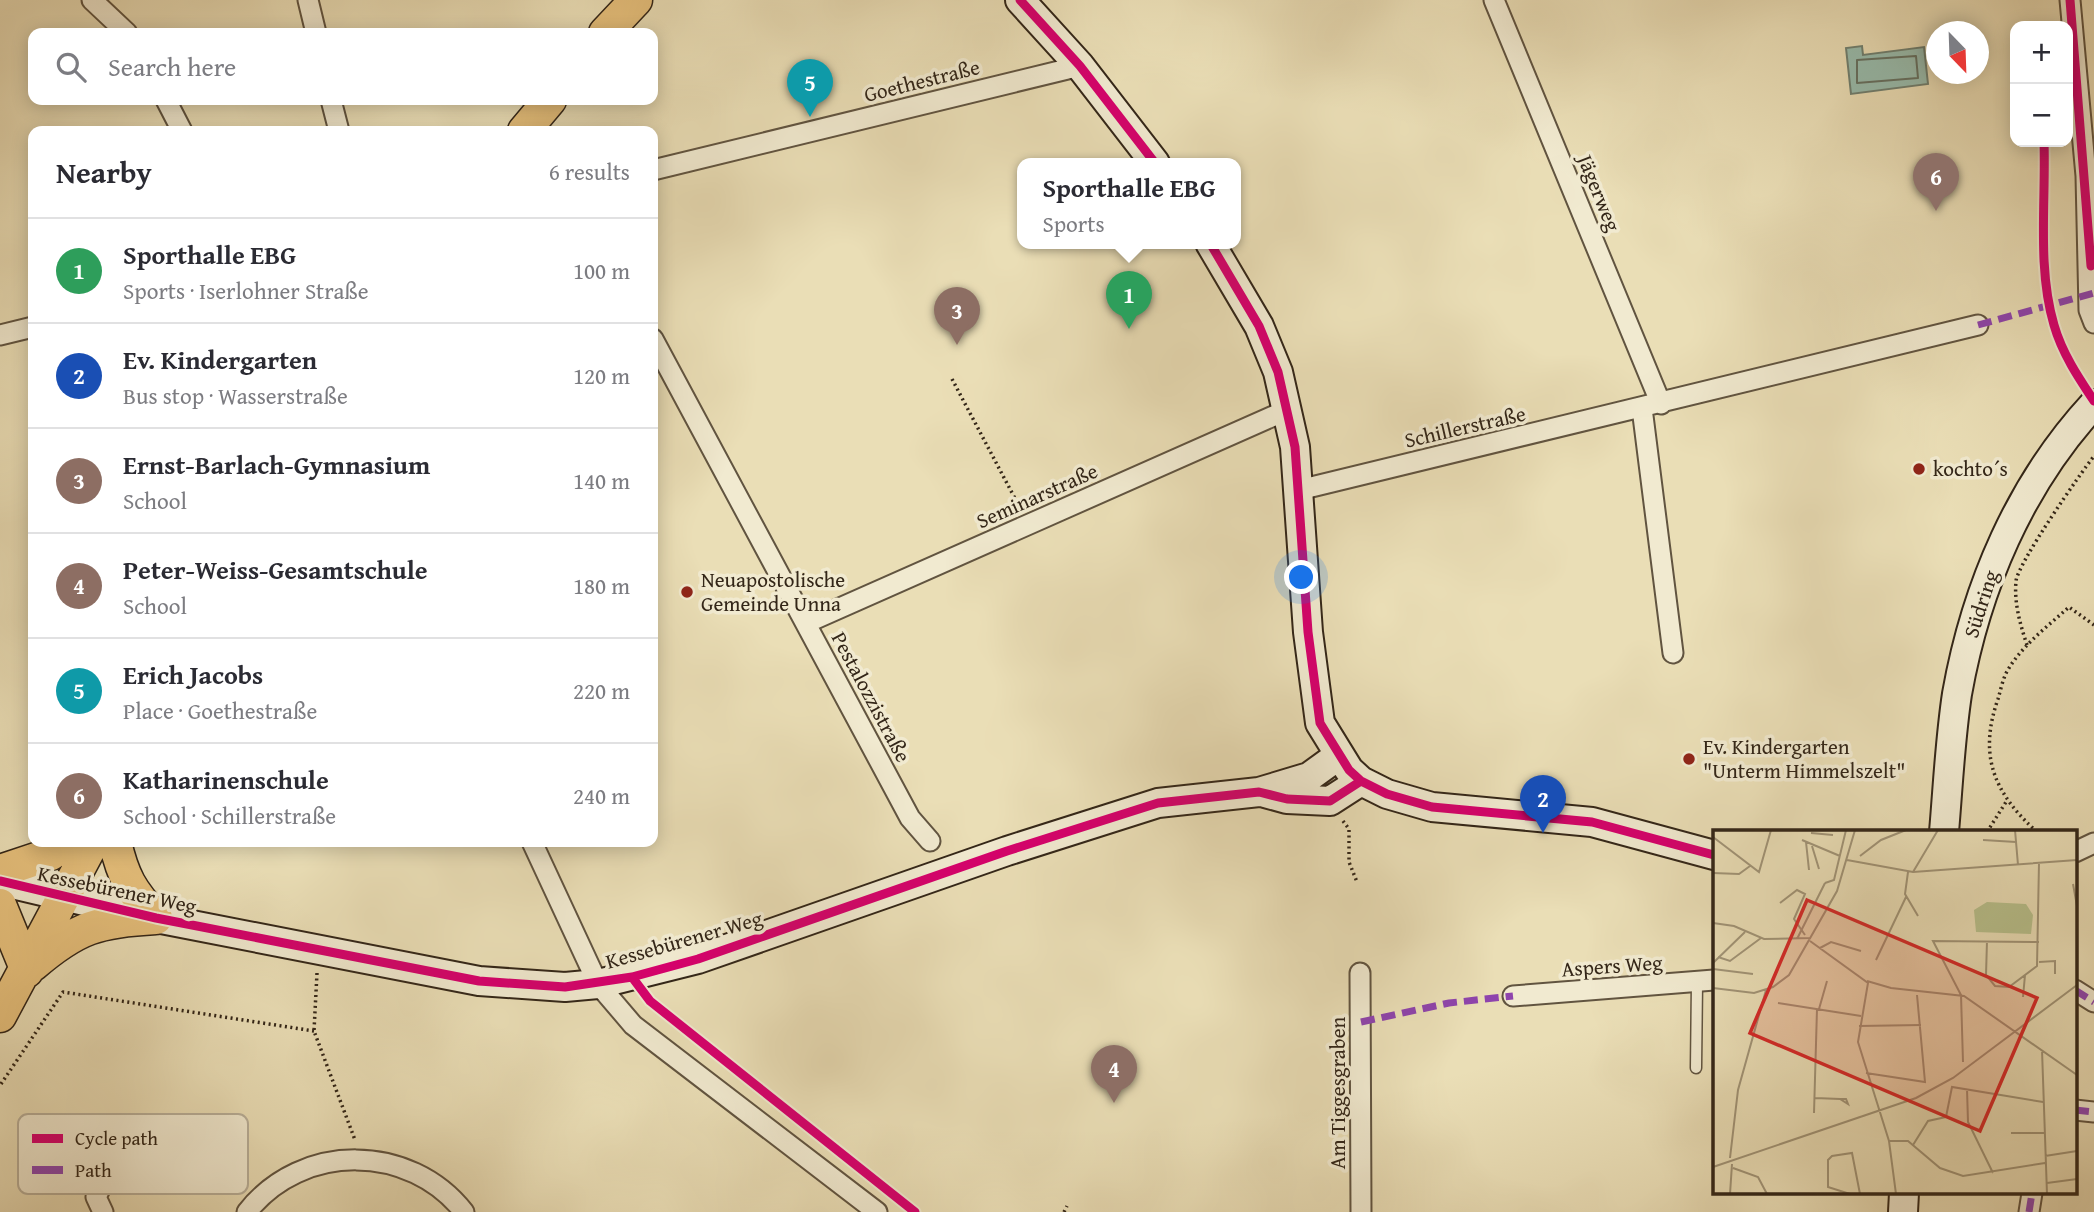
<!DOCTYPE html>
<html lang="en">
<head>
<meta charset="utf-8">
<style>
	:root { --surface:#fff; --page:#f7f7f7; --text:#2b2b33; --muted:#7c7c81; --line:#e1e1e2; --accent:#0f766e }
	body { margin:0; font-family:"Gentium Book Plus",serif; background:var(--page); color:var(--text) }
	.controls { position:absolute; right:21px; top:21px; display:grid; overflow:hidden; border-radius:14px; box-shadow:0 4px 18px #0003 }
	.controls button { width:63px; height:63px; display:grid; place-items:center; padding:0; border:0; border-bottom:2px solid var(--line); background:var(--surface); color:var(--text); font:35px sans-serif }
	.compass { position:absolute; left:1926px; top:21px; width:63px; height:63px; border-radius:50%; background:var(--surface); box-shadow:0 4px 18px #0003; rotate:157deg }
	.you { position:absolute; left:1302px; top:578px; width:24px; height:24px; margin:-18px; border:5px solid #fff; border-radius:50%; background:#1a73e8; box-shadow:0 0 0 10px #1a73e833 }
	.badge { display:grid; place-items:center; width:46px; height:46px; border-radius:50%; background:var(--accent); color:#fff; font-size:23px; font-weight:700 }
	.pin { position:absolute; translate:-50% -58px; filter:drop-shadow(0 2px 4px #0008) }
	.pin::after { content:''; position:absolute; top:37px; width:24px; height:21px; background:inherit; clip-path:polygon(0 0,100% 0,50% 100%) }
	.popup { position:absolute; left:1017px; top:158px; width:224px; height:91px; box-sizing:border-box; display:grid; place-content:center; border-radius:14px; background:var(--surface); filter:drop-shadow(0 2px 5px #0005); font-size:23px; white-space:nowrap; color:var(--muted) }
	.popup b { font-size:26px; color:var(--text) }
	.popup::after { content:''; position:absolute; left:50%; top:100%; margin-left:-14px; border:14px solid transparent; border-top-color:var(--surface) }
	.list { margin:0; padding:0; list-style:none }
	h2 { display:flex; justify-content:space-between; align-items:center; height:91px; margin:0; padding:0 28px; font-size:30px }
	h2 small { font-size:23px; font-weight:400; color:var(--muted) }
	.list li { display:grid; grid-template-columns:46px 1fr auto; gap:21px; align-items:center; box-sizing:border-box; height:105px; padding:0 28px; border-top:2px solid var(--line) }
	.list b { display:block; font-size:26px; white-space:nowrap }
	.list p { margin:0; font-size:23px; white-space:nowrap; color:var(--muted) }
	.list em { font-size:23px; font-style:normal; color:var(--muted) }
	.icon { flex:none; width:38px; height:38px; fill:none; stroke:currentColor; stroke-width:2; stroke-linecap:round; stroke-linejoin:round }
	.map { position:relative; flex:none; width:2094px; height:1212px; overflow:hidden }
	.search { position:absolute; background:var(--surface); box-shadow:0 4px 18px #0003; left:28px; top:28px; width:630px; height:77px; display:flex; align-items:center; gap:18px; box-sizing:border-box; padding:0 24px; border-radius:14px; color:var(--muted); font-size:26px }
	.panel { position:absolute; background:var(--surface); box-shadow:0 4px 18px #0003; left:28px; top:126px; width:630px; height:721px; border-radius:14px }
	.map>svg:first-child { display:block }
	.water { fill:#98bcad; stroke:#708071; stroke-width:2 }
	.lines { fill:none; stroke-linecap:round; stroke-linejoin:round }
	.shore { stroke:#667162; stroke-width:2 }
	.service-casing { stroke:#615440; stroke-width:13 }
	.minor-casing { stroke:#615440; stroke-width:23 }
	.secondary-casing { stroke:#332618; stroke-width:32 }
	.primary-casing { stroke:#332618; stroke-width:35 }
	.path { stroke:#332618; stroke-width:3.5; stroke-dasharray:2 3.5; stroke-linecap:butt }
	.service { stroke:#f1ead0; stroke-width:10 }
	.minor { stroke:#f1ead0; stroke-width:19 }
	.secondary { stroke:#f1ead0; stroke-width:28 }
	.primary { stroke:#e5bf7b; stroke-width:32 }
	.quiet { stroke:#8e44ad; stroke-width:7; stroke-dasharray:14 7; stroke-linecap:butt }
	.cycleway-casing { stroke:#f1ead0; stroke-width:13 }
	.cycleway { stroke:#d6006c; stroke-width:9 }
	.poi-dot { fill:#8f2418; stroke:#f1ead0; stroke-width:2.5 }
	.labels { text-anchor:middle; stroke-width:7; stroke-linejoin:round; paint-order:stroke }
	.street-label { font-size:21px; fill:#332618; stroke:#f1ead0 }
	.poi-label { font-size:21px; fill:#332618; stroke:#f1ead0; text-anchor:start }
	.inset-road { fill:none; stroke:#a19477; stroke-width:2 }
	.view { fill:#d62828; fill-opacity:0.15; stroke:#d62828; stroke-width:3.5 }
	.inset-edge { fill:none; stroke:#332618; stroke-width:3.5 }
	.key { fill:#f1ead0; stroke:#b8af99; stroke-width:2 }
	.key-label { font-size:19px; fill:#332618 }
</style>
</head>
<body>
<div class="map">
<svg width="2094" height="1212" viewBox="0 0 2094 1212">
	<rect width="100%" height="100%" fill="#eadeb6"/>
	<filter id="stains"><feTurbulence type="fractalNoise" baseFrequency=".00286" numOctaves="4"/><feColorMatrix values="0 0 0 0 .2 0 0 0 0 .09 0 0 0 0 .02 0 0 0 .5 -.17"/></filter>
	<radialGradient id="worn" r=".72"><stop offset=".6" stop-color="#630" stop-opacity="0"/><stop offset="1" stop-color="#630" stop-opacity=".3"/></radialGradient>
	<path class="water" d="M1862,46L1863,55L1924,47L1928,84L1851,94L1846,48Z"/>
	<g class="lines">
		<path class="shore" d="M1916,56L1918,78L1857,83V60Z"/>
		<defs>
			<path id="service" d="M1696,1068L1697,983"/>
			<path id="minor" d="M92,0L127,33
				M308,0L316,33
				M1494,0L1661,404
				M2070,0L2086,176L2089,310L2094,323
				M166,100L182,131
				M331,100L339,131
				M653,170L1080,66
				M0,335L33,327
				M653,339L910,818L930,841
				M1642,408L1673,653
				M1299,490L1978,325
				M806,623L1287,410
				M532,842L598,984L633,1025L877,1212
				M2075,852L2094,843
				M1360,973L1361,1212
				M2075,990L2094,1002
				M1513,996L1714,980
				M2075,1110L2094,1112
				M103,1212L96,1197L111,1167
				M247,1212C302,1142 410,1143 464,1212
				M2029,1212L2032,1193"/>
			<path id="secondary" d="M1020,0L1080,66L1155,163
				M1210,243L1259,326L1278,372L1295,447L1308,632L1320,723L1349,770L1361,781L1387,794L1432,807L1592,822L1714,855
				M1265,793L1287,799L1330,801L1361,781
				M1944,832C1948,786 1950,740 1957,694C1976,587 2020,484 2094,404
				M0,881L156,918L479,981L565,987L598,984L698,959L1007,851L1158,803L1259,792L1309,777L1338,756
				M1903,1212L1904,1193"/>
			<path id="primary" d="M605,33L636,0
				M524,131L550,100
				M115,842C123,877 131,891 156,918
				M0,871L51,854L68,842
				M0,905L27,971
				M33,965C77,927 99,921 156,918
				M0,1016L93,842"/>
		</defs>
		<use href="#service" class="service-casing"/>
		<use href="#minor" class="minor-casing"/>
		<use href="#secondary" class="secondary-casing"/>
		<use href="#primary" class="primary-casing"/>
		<path class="path" d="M2016,25L2018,26
			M2044,142C2046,224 2035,312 2083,384
			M952,379L1020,508
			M2027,645C2020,624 2014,603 2016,581C2018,563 2080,474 2094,456
			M1343,821L1349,829V862L1357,882
			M1987,832L2006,802
			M2037,832C1994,793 1978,756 1998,699C2001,689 2003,677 2009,668C2024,644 2048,626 2069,607L2094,625
			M317,973L314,1031L355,1140
			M1,1084L63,992L314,1031
			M1064,1212L1067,1206"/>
		<use href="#service" class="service"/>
		<use href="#minor" class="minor"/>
		<use href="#secondary" class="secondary"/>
		<use href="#primary" class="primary"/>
		<path class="quiet" d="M1978,325L2094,293
			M2075,990L2094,1002
			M1361,1022L1449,1003L1513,996
			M2075,1110L2094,1112
			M2029,1212L2032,1193"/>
		<defs>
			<path id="cycleway" d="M1020,0L1080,66L1155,163
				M2070,0L2091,266
				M2044,142C2046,201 2037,268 2054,325C2062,353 2078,377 2094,401
				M1210,243L1259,326L1278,372L1295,447L1308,632L1320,723L1349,770L1361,781L1387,794L1432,807L1592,822L1714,855
				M0,881L156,918L479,981L565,987L632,977L698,959L1007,851L1158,803L1259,792L1287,799L1330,801L1361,781
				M632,977L650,1001L915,1212"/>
		</defs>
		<use href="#cycleway" class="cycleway-casing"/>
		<use href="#cycleway" class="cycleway"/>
	</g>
	<g class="poi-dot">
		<circle cx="1919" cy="469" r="7"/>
		<circle cx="687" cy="592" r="7"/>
		<circle cx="1689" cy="759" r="7"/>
	</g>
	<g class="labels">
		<g class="street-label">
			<text transform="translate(922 81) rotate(-14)" y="7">Goethestraße</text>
			<text transform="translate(1599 193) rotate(68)" y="7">Jägerweg</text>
			<text transform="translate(1465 427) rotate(-13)" y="7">Schillerstraße</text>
			<text transform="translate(1037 496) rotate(-24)" y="7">Seminarstraße</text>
			<text transform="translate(1981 604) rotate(-72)" y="7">Südring</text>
			<text transform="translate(871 697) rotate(62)" y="7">Pestalozzistraße</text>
			<text transform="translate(117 890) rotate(12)" y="7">Kessebürener Weg</text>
			<text transform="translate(684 940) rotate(-16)" y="7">Kessebürener Weg</text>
			<text transform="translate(1612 966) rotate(-4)" y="7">Aspers Weg</text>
			<text transform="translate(1338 1093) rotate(-90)" y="7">Am Tiggesgraben</text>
		</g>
		<g class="poi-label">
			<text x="1933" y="476">kochto´s</text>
			<text x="701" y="587">Neuapostolische<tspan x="701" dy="24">Gemeinde Unna</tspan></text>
			<text x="1703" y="754">Ev. Kindergarten<tspan x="1703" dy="24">"Unterm Himmelszelt"</tspan></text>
		</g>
	</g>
	<g transform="translate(1713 830)">
		<rect width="364" height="364" fill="#eadeb6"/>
		<path d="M274,72L313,74L320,85L318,104L263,102L261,80Z" fill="#b8c18d"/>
		<path class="inset-road" d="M302,0L305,35M98,3L120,5M0,7L46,42L58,0M89,10L127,26M270,10L303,12M93,12L96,40M99,16L106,39M147,26L168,10L193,0M134,30L200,42L364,30M195,42L192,64L205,86M200,42L225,0M0,43L26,44L37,36M112,53L121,50L133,0M360,54L364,76M67,73L84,60L92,64L81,89L92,105M0,93L21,96L51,109L98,108M84,109L112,53M97,111L155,153L145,212L176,311L183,364M274,111L273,145L282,156L296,157L324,136L326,33M107,118L118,112L148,121M5,127L17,131L48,108M163,130L193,67M326,132L342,131V144M0,133L32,102M0,139L40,144M154,151L178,158L251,166L364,245M0,158L41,163L60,157L76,145L124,61L142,0M310,167L312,145M65,173L148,186M106,179L114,151M146,196L208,195M329,220L334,364M250,232L248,165L220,111L326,112M153,243L212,252L204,165M254,259L255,292L280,343M102,268L127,269L135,274L133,269H127M101,283L104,179M233,287L239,257L330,272M298,303H331M176,311H195L227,338L250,346L332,333M200,315L215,291L233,287M332,326L364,321M17,328L25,260L53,160M0,337L203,268L240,248L364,155M20,338L45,347L54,364M334,353L364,349M17,364L19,334M137,364L115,357V330L119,326L139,323L147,364"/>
		<path class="view" d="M94,70L324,168L267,301L37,203Z"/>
		<rect width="364" height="364" class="inset-edge"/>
	</g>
	<rect x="18" y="1114" width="230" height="80" rx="10" class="key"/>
	<rect x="32" y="1134" width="31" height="9" fill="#d6006c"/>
	<rect x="32" y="1166" width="31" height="8" fill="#8e44ad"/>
	<g class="key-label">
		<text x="75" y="1145">Cycle path</text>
		<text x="75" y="1177">Path</text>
	</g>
	<rect width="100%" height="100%" filter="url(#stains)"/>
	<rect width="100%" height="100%" fill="url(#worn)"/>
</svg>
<div class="controls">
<button>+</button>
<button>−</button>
</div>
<svg class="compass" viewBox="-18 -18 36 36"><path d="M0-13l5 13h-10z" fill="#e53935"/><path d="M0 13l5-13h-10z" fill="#7c7c81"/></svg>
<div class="you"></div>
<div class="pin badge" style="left:1129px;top:329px;background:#2e9e5b">1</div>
<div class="popup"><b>Sporthalle EBG</b>Sports</div>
<div class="pin badge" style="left:1543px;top:833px;background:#1a4fb4">2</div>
<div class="pin badge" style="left:957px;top:345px;background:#8d6e63">3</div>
<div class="pin badge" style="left:1114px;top:1103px;background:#8d6e63">4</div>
<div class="pin badge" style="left:810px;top:117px;background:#0f9aa8">5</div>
<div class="pin badge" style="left:1936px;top:211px;background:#8d6e63">6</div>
<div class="search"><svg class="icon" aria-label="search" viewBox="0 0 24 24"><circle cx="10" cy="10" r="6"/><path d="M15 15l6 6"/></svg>Search here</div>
<section class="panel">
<h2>Nearby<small>6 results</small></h2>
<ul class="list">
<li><span class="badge" style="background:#2e9e5b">1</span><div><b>Sporthalle EBG</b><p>Sports · Iserlohner Straße</p></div><em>100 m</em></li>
<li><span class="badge" style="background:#1a4fb4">2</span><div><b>Ev. Kindergarten</b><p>Bus stop · Wasserstraße</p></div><em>120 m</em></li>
<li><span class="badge" style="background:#8d6e63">3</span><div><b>Ernst-Barlach-Gymnasium</b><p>School</p></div><em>140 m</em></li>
<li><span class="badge" style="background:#8d6e63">4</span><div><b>Peter-Weiss-Gesamtschule</b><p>School</p></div><em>180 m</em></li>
<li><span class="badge" style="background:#0f9aa8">5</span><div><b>Erich Jacobs</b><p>Place · Goethestraße</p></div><em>220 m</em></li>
<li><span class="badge" style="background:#8d6e63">6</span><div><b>Katharinenschule</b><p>School · Schillerstraße</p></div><em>240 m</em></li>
</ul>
</section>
</div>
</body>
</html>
